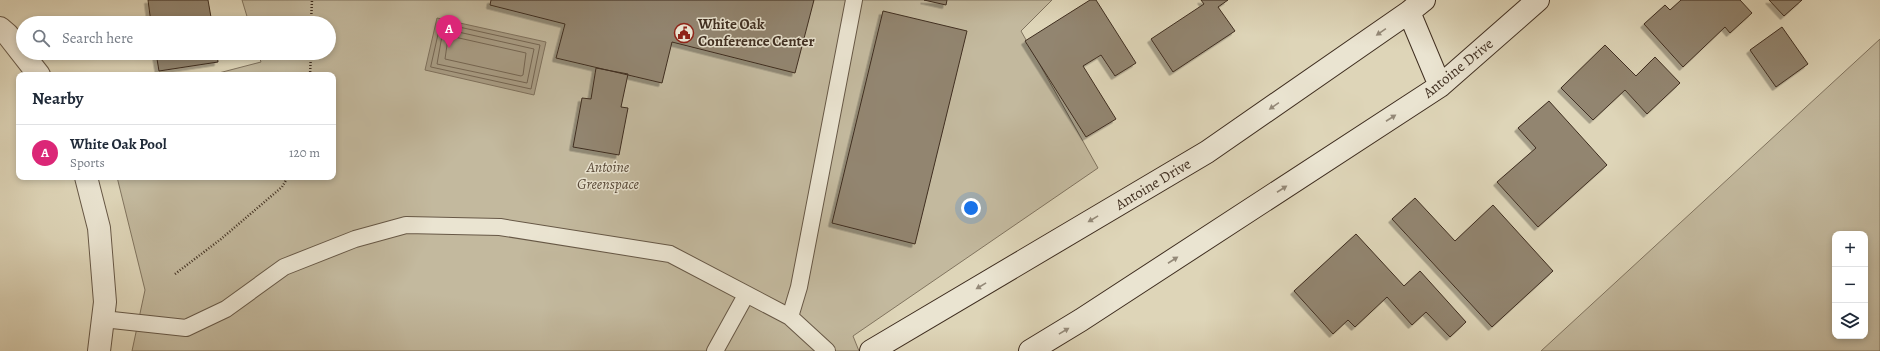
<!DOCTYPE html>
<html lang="en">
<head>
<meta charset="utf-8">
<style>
	:root { --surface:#fff; --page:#f2f2f3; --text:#1f2937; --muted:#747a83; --line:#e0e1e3; --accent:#db2777 }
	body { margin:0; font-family:Alegreya,serif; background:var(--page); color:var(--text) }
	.controls { position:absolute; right:12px; bottom:12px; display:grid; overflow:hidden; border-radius:8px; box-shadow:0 2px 6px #0003 }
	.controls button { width:36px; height:36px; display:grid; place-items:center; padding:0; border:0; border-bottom:1px solid var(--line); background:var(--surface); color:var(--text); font:20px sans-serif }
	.you { position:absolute; left:971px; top:208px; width:14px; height:14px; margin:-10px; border:3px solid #fff; border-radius:50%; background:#1a73e8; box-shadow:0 0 0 6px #1a73e833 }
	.badge { display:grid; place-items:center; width:26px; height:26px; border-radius:50%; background:var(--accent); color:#fff; font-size:13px; font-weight:700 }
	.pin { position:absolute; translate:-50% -33px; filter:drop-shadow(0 1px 2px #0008) }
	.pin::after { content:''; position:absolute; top:21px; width:14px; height:12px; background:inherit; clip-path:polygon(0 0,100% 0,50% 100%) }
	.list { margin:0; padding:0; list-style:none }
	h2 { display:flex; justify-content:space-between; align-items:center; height:52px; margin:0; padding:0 16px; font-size:17px }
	h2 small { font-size:13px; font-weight:400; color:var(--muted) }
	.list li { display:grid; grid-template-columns:26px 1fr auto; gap:12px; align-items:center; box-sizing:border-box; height:56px; padding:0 16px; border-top:1px solid var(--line) }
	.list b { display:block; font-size:15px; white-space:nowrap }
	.list p { margin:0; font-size:13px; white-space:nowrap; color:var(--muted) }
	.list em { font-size:13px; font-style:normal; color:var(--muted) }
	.icon { flex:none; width:22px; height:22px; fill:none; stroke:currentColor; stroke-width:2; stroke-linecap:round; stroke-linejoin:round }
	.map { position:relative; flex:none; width:1880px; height:351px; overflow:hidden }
	.search { position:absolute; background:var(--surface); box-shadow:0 2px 6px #0003; left:16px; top:16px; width:320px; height:44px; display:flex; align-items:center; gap:10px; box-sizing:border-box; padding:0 14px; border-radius:22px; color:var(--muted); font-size:15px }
	.panel { position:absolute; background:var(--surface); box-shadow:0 2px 6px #0003; left:16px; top:72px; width:320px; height:108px; border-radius:8px }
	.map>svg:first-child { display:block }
	.green { fill:#c3b99e; stroke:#81745f; fill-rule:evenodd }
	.water { fill:#a89c84; stroke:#7e705c }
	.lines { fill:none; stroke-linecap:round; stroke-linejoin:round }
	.shore { stroke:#746552; stroke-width:1 }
	.building { fill:#92856f; stroke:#3f2e20; filter:url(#shadow) }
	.service-casing { stroke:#675846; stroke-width:18 }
	.minor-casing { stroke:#675846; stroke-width:24 }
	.secondary-casing { stroke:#3f2e20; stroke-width:24 }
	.path { stroke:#3f2e20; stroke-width:2.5; stroke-dasharray:1 2; stroke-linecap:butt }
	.service { stroke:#eae4d1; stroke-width:16 }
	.minor { stroke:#eae4d1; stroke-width:22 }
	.secondary { stroke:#eae4d1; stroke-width:22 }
	.oneway { fill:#948978 }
	.labels { text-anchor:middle; stroke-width:3; stroke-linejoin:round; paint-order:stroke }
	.poi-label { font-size:15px; font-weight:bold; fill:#3f2e20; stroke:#eae4d1; text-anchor:start }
	.street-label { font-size:15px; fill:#3f2e20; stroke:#eae4d1 }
	.park-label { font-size:15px; font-style:italic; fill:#594a39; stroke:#eae4d1 }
</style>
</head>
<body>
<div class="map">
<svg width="1880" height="351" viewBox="0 0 1880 351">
	<defs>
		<filter id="shadow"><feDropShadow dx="-3.5" dy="3.5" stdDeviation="0" flood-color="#0004"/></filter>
	</defs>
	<rect width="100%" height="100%" fill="#ded5b8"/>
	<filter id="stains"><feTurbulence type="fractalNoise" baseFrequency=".005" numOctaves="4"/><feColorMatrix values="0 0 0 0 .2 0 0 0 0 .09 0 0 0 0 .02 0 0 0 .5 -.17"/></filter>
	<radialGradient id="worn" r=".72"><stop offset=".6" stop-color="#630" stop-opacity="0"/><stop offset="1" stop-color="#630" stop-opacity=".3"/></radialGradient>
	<path class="green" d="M242,0H1052L1021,31L1098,168L853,336L859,351H132L145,290L117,177H333V75H211L261,62L258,53H329V23H249Z
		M1880,39V351H1541ZM1835,234H1865V336H1835Z"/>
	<path class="water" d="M437,18L546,42L534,95L425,70Z"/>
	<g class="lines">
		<path class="shore" d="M441,23L540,45L531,89L431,67Z
			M445,29L534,49L527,83L437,64L443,30Z
			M450,36L526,53L523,75L521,76L445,59L448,38Z"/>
	</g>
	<path class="building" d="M148,0H208L212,23H151Z
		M491,0H814L795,73L672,42L662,83L556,58L565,24L490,5Z
		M924,0H947L946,5Z
		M1090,0H1096L1136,63L1115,76L1101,55L1083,66L1116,119L1086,137L1025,41Z
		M1201,0H1228L1218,7L1235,31L1173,72L1151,39L1204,4Z
		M1681,0H1740L1752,13L1730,33L1725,27L1683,67L1644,24L1665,5L1670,10Z
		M1769,0H1802L1784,16Z
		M883,11L967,31L915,244L832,223Z
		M1782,27L1808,64L1776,87L1750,50Z
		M1605,45L1636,76L1655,57L1680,83L1647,114L1625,90L1593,120L1561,88Z
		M156,53H217L218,62L159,71Z
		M596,68L628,74L621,107L628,108L619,155L573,147L582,98L591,99Z
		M1549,101L1607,165L1538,227L1497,182L1536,148L1518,128Z
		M1415,198L1455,241L1493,205L1553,271L1492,327L1392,219Z
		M1356,234L1404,286L1420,271L1466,322L1450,337L1426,312L1412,325L1387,297L1355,327L1348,320L1333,334L1294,291Z"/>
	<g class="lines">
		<defs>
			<path id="service" d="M790,317L799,287L854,0
				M103,319L186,328L226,309L284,267L355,239L406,225L500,227L670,254L790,317L827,351
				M715,351L746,295"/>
			<path id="minor" d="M0,28L7,34L39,75
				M86,177L99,228L105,302L99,351"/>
			<path id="secondary" d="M1409,12L1440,86
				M871,351L1207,152L1409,12L1424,0
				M1030,351L1081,320L1440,86L1538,0"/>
		</defs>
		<use href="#service" class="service-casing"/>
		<use href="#minor" class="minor-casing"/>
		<use href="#secondary" class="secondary-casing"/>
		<path class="path" d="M311,23L312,0
			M310,75L311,53
			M175,274L221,239L282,187L288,177"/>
		<use href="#service" class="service"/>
		<use href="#minor" class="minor"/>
		<use href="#secondary" class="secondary"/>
	</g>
	<defs><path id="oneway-solid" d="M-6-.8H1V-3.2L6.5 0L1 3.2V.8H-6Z"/></defs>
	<g class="oneway">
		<use href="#oneway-solid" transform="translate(1381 32) rotate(145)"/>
		<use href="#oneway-solid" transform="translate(1274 106) rotate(145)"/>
		<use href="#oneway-solid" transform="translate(1391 118) rotate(-33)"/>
		<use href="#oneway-solid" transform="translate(1282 189) rotate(-33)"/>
		<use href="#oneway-solid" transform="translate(1093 219) rotate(149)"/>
		<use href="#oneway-solid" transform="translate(1173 260) rotate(-33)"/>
		<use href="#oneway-solid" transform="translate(981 286) rotate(149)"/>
		<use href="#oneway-solid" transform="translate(1064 331) rotate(-31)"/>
	</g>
	<defs>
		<symbol id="civic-ring" viewBox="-11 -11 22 22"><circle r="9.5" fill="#eae4d1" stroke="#8f2418" stroke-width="1.5"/><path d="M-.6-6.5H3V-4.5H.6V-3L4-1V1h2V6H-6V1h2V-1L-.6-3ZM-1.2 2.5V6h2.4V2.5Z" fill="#8f2418"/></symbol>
	</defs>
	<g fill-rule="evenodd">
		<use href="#civic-ring" x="673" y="22" width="22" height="22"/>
	</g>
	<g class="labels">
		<g class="poi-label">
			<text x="698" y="29">White Oak<tspan x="698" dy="17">Conference Center</tspan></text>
		</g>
		<g class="street-label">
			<text transform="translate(1458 68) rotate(-39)" y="5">Antoine Drive</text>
			<text transform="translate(1153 184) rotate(-31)" y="5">Antoine Drive</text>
		</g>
		<g class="park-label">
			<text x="608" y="172">Antoine<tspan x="608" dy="17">Greenspace</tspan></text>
		</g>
	</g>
	<rect width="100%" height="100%" filter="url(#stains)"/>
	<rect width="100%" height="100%" fill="url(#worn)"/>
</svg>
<div class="controls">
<button>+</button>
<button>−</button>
<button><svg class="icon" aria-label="layers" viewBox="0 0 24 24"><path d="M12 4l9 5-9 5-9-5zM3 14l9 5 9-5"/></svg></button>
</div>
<div class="you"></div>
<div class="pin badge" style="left:449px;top:48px">A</div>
<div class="search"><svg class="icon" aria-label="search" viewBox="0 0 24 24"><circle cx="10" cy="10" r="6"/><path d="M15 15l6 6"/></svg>Search here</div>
<section class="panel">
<h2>Nearby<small></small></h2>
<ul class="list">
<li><span class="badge">A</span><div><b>White Oak Pool</b><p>Sports</p></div><em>120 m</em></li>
</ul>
</section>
</div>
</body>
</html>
